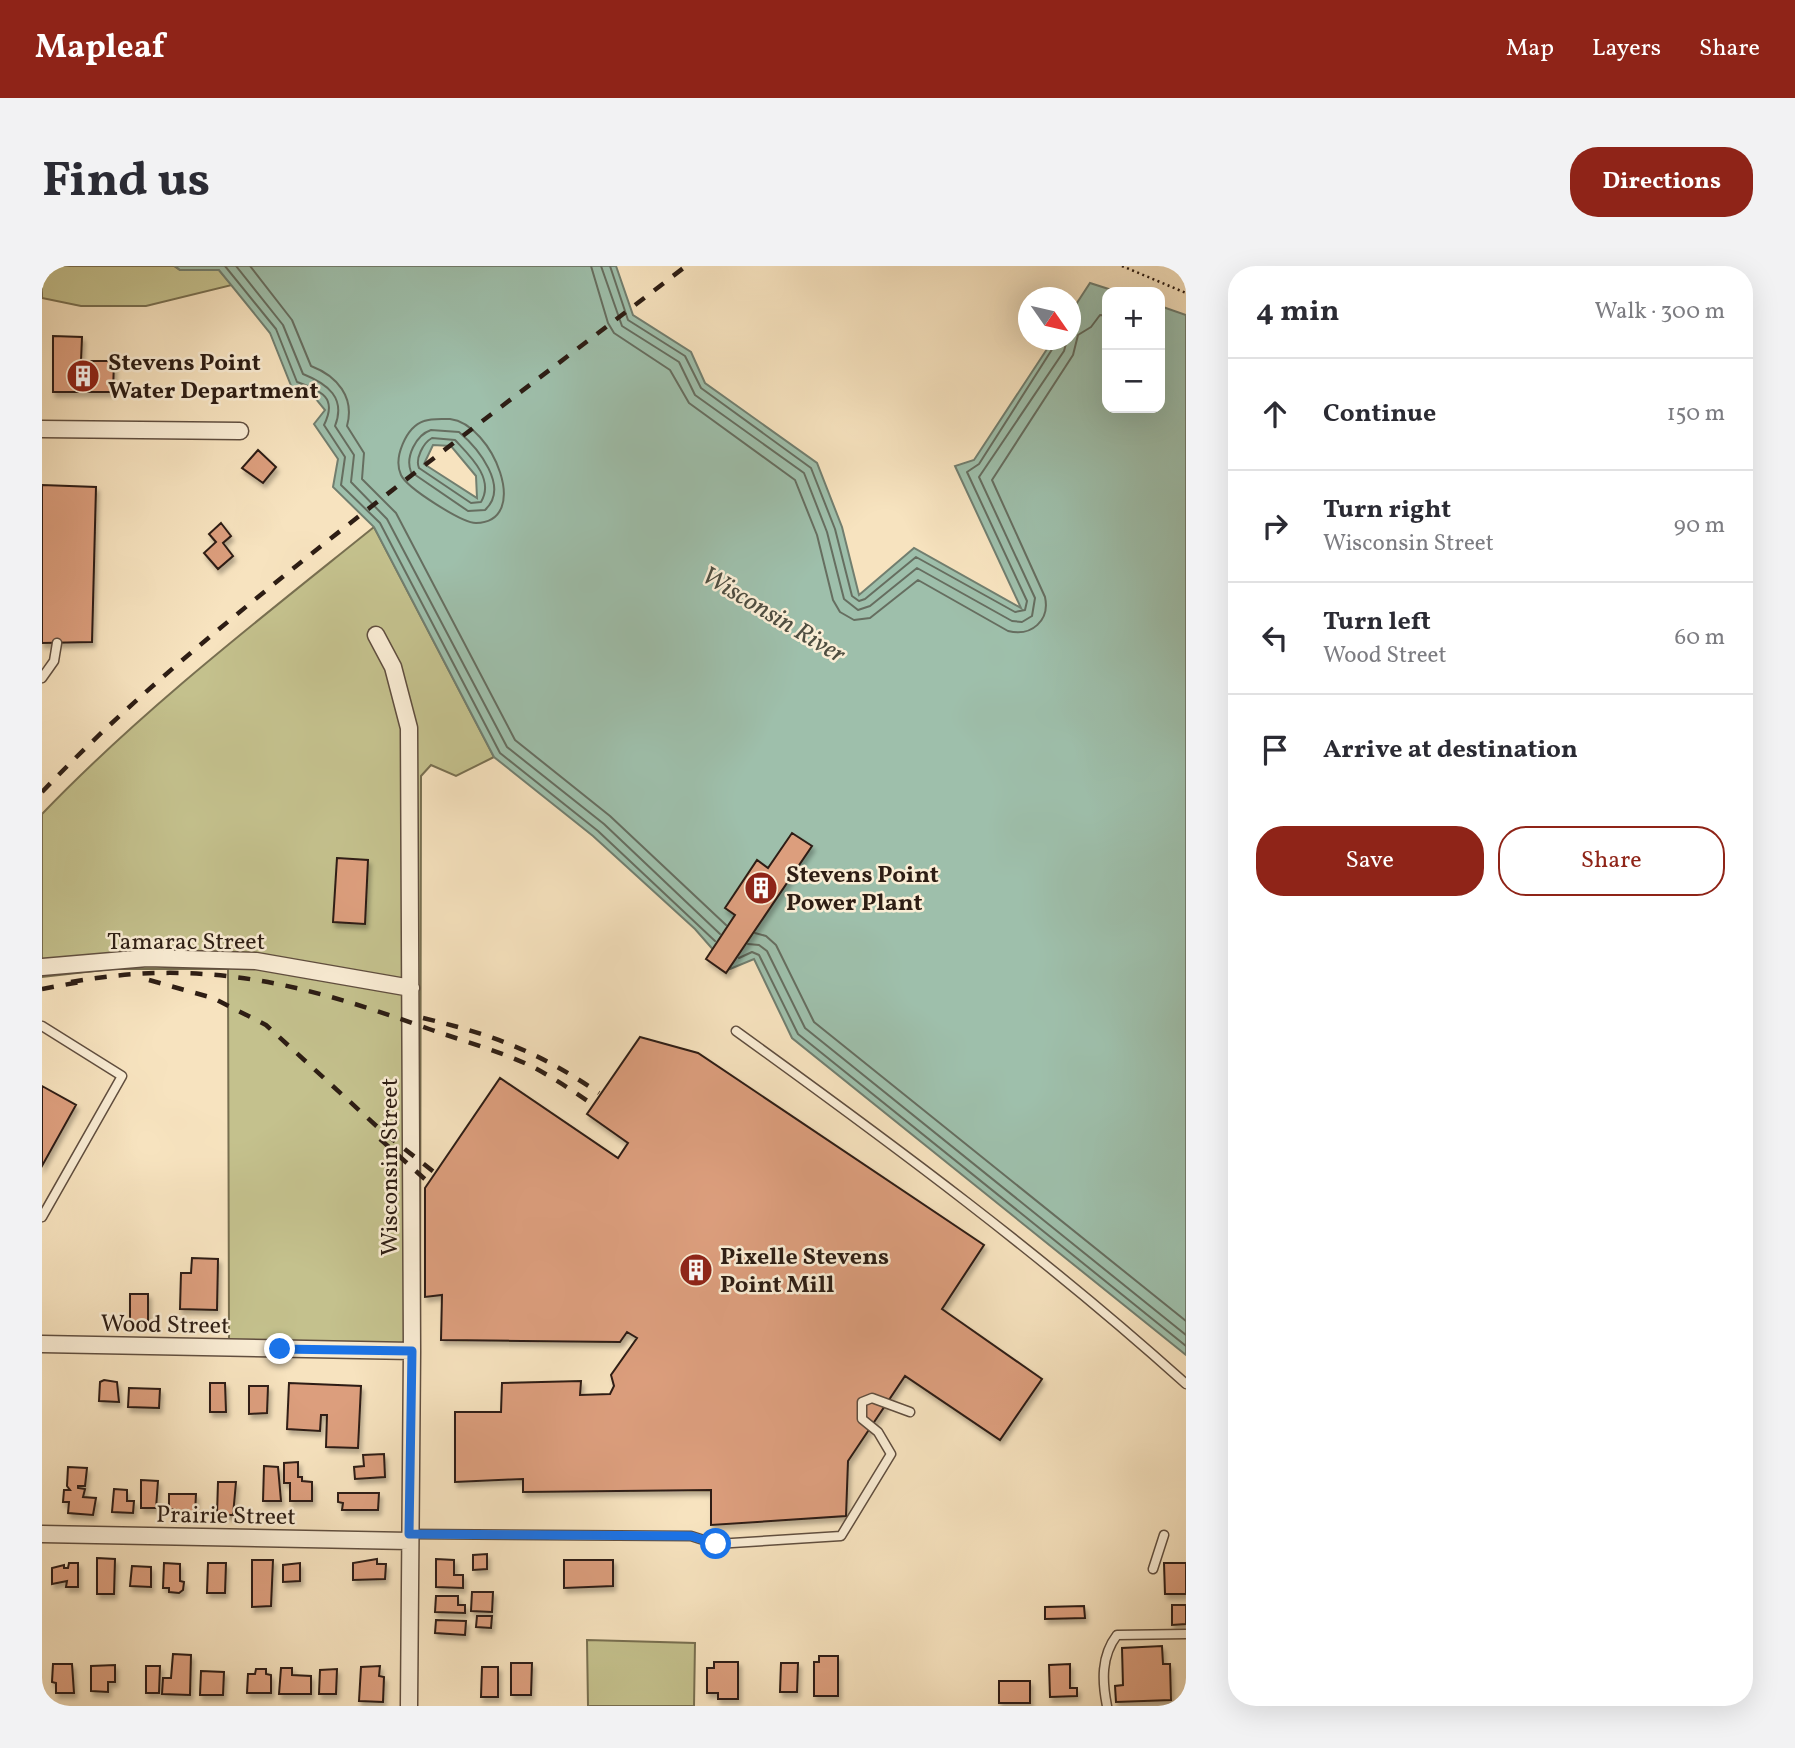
<!DOCTYPE html>
<html lang="en">
<head>
<meta charset="utf-8">
<style>
	:root { --surface:#fff; --page:#f2f2f3; --text:#2b2b33; --muted:#7c7c81; --line:#e1e1e2; --accent:#8f2418 }
	body { margin:0; font-family:Vollkorn,serif; background:var(--page); color:var(--text) }
	.controls { position:absolute; right:21px; top:21px; display:grid; overflow:hidden; border-radius:14px; box-shadow:0 7px 28px #0002 }
	.controls button { width:63px; height:63px; display:grid; place-items:center; padding:0; border:0; border-bottom:2px solid var(--line); background:var(--surface); color:var(--text); font:35px sans-serif }
	.compass { position:absolute; left:976px; top:21px; width:63px; height:63px; border-radius:50%; background:var(--surface); box-shadow:0 7px 28px #0002; rotate:124deg }
	.stop { position:absolute; width:21px; height:21px; margin:-16px; border:5px solid #1a73e8; border-radius:50%; background:#fff }
	.stop.end { background:#1a73e8; border-color:#fff; box-shadow:0 2px 7px #0008 }
	.list { margin:0; padding:0; list-style:none }
	h2 { display:flex; justify-content:space-between; align-items:center; height:91px; margin:0; padding:0 28px; font-size:30px }
	h2 small { font-size:23px; font-weight:400; color:var(--muted) }
	.list li { display:grid; grid-template-columns:46px 1fr auto; gap:21px; align-items:center; box-sizing:border-box; height:112px; padding:0 28px; border-top:2px solid var(--line) }
	.list b { display:block; font-size:26px; white-space:nowrap }
	.list p { margin:0; font-size:23px; white-space:nowrap; color:var(--muted) }
	.list em { font-size:23px; font-style:normal; color:var(--muted) }
	.actions { display:flex; gap:14px; padding:21px 28px }
	.actions a { flex:1; padding:16px 0; border:2px solid var(--accent); border-radius:28px; text-align:center; font-size:24px; color:var(--accent) }
	.actions .main { background:var(--accent); color:#fff }
	.icon { flex:none; width:38px; height:38px; fill:none; stroke:currentColor; stroke-width:2; stroke-linecap:round; stroke-linejoin:round }
	.map { position:relative; flex:none; width:1144px; height:1440px; overflow:hidden; border-radius:28px }
	header { display:flex; align-items:center; gap:42px; box-sizing:border-box; height:98px; padding:0 35px; background:var(--accent); color:#fff }
	header strong { font-size:33px }
	nav { display:flex; gap:38px; margin-inline-start:auto; font-size:24px }
	.intro { display:flex; align-items:center; justify-content:space-between; box-sizing:border-box; height:168px; padding:0 42px }
	h1 { margin:0; font-size:49px }
	.button { padding:18px 32px; border-radius:28px; background:var(--accent); color:#fff; font-size:24px; font-weight:700 }
	main { display:flex; gap:42px; padding:0 42px }
	aside { flex:1; background:var(--surface); border-radius:28px; box-shadow:0 7px 28px #0002 }
	.map>svg:first-child { display:block }
	.green { fill:#c4c18d; stroke:#786f50; stroke-width:2 }
	.water { fill:#9ebfab; stroke:#717e6f; stroke-width:2; fill-rule:evenodd }
	.lines { fill:none; stroke-linecap:round; stroke-linejoin:round }
	.shore { stroke:#666e60; stroke-width:2 }
	.building { fill:#dc9e7d; stroke:#2d1d14; stroke-width:2; filter:url(#shadow) }
	.lane-casing { stroke:#604e3f; stroke-width:11 }
	.street-casing { stroke:#604e3f; stroke-width:19 }
	.path { stroke:#2d1d14; stroke-width:2.5; stroke-dasharray:2 3.5; stroke-linecap:butt }
	.lane { stroke:#faedd5; stroke-width:8 }
	.street { stroke:#faedd5; stroke-width:16 }
	.rail { stroke:#2d1d14; stroke-width:4.5; stroke-dasharray:12 12; stroke-linecap:butt }
	.route { stroke:#1a73e8; stroke-width:9 }
	.labels { text-anchor:middle; stroke-width:5; stroke-linejoin:round; paint-order:stroke }
	.poi-label { font-size:24px; font-weight:bold; fill:#2d1d14; stroke:#faedd5; text-anchor:start }
	.street-label { font-size:24px; fill:#2d1d14; stroke:#faedd5 }
	.water-label { font-size:26px; font-style:italic; fill:#4f4e41; stroke:#faedd5 }
</style>
</head>
<body>
<header>
<strong>Mapleaf</strong>
<nav><a>Map</a><a>Layers</a><a>Share</a></nav>
</header>
<div class="intro"><h1>Find us</h1><a class="button">Directions</a></div>
<main>
<div class="map">
<svg width="1144" height="1440" viewBox="0 0 1144 1440">
	<defs>
		<filter id="shadow"><feDropShadow dx="2.5" dy="4.5" stdDeviation="2" flood-color="#0004"/></filter>
	</defs>
	<rect width="100%" height="100%" fill="#f7e3bf"/>
	<filter id="stains"><feTurbulence type="fractalNoise" baseFrequency=".00286" numOctaves="4"/><feColorMatrix values="0 0 0 0 .2 0 0 0 0 .09 0 0 0 0 .02 0 0 0 .5 -.17"/></filter>
	<radialGradient id="worn" r=".72"><stop offset=".6" stop-color="#630" stop-opacity="0"/><stop offset="1" stop-color="#630" stop-opacity=".3"/></radialGradient>
	<path class="green" d="M0,0H132L138,4H177L190,19L104,40H39L0,32Z
		M332,261L452,491L414,510L389,499L379,510L378,1083L187,1074L186,703H70L0,711V548C101,443 219,352 332,261Z
		M545,1374L653,1377L652,1440H546Z"/>
	<path class="water" d="M133,0H574L591,49L649,86L663,117L775,197L800,261L817,329L872,282L979,342L913,200L932,194L1011,74H1028L1029,46L1048,17L1076,26H1065V142H1118V40L1144,49V1089L750,772L712,693L688,703L653,663L551,570L452,491L332,261L291,221L296,193L272,158L283,144L270,128L250,122L228,67L177,4H138ZM391,179L409,180L434,210L435,232L382,198Z"/>
	<g class="lines">
		<path class="shore" d="M183,0L234,63L255,116C279,125 296,131 282,159L303,191L299,219L338,257L458,487L556,565L673,675
			M194,0L241,59L261,108C286,118 304,132 293,160L312,189L309,216L345,253L465,481L562,558L678,668
			M208,0L250,54L269,100C295,110 313,131 305,160L322,187L320,213L354,247L473,474L568,550L684,659
			M549,0L566,57L572,67L628,104L647,137L753,214L775,269L791,334L798,346L812,354L828,352L876,314L966,365C990,371 1008,354 1003,331L950,214L1031,89L1036,69L1049,61L1058,49L1065,50
			M559,0L580,60L637,96L653,129L762,207L785,266L802,333L816,344L828,340L875,302L970,355L980,356L990,350L993,332L937,211L1022,85L1025,74
			M568,0L586,54L643,90L659,122L769,202L793,263L810,330L817,335L823,333L874,291L973,346L983,344L985,335L925,206L937,198L1016,74
			M408,153C451,158 490,256 434,257C420,257 365,222 359,209C351,192 364,161 382,155C390,152 400,153 408,153Z
			M389,164L417,166C436,182 468,221 443,244L426,245L369,206C363,191 374,169 389,164Z
			M390,172L413,174C428,190 453,213 439,236L429,237L377,202C373,193 381,177 390,172Z
			M713,667L724,670L734,679L772,756L1144,1055
			M706,678L717,679L725,685L763,762L1144,1069
			M697,692L710,686L717,689L756,768L1144,1080"/>
	</g>
	<path class="building" d="M11,70L40,71L39,95H72L71,126H11Z
		M216,184L234,201L221,217L200,202Z
		M0,219L54,221L50,376L0,377Z
		M179,257L189,270L181,277L191,290L176,303L162,287L174,276L167,268Z
		M750,567L770,580L684,707L664,693L693,649L683,642L715,594L726,602Z
		M295,592L326,594L323,658L291,656Z
		M598,771L656,787L942,979L900,1043L1000,1113L958,1174L863,1110L806,1195L804,1250L669,1259V1224L481,1226V1213L413,1216V1146H459L460,1117L539,1115L538,1129L568,1128L572,1120L569,1109L595,1072L585,1066L578,1076L399,1074L400,1029L383,1031V922L458,812L576,892L586,877L545,848Z
		M0,820L34,839L0,900Z
		M150,992L176,993L175,1044L138,1043L139,1007H149Z
		M88,1028H106V1057H88Z
		M62,1114L75,1116L77,1136L57,1135L58,1116Z
		M168,1117H183L184,1146H168Z
		M247,1117L319,1120L316,1182L284,1181L285,1149H279L278,1165L245,1163Z
		M207,1120H226L225,1147L207,1148Z
		M87,1122L118,1123L117,1142L86,1141Z
		M342,1188L343,1211L313,1213L312,1201L322,1200L321,1189Z
		M256,1196V1211H260V1215L270,1216V1235H248V1217H242V1197Z
		M222,1200L236,1201L239,1235H221Z
		M26,1201L45,1202L43,1220H36V1222L43,1223L41,1231L54,1232L51,1249L26,1247L27,1236H21L22,1224H28L25,1220Z
		M99,1214L116,1215L114,1242H99Z
		M176,1216H194L191,1249H175Z
		M72,1223L85,1224V1235H92L91,1247L70,1246Z
		M296,1227H337L336,1244H300L301,1237L296,1236Z
		M127,1228H154L153,1247L127,1243Z
		M445,1288V1303L431,1304V1289Z
		M55,1292L73,1293L72,1328H55Z
		M335,1293V1298H344L343,1313L311,1314V1297Z
		M394,1293L412,1294V1309H421V1322L394,1321Z
		M210,1294H231L229,1340L210,1341Z
		M522,1294H571V1320L522,1322Z
		M27,1297H36V1321H24L25,1315L10,1318V1302L22,1299V1302H26Z
		M122,1297L138,1298V1315L142,1316L141,1324L137,1327L127,1326V1322H121Z
		M166,1297H184L183,1327H165Z
		M258,1297V1315L241,1316V1299Z
		M1122,1297H1144V1328H1123Z
		M90,1300L109,1301V1321L88,1320Z
		M430,1326H451L450,1346L429,1345Z
		M394,1330H416V1339H423V1347L393,1346Z
		M1130,1339H1144V1358L1130,1359Z
		M1042,1340L1043,1352L1003,1353V1341Z
		M435,1350H450L449,1362L434,1361Z
		M394,1354L424,1355L423,1369L393,1367Z
		M1120,1380L1121,1398H1128L1129,1434L1074,1436L1073,1420L1081,1419L1080,1382Z
		M131,1388L149,1389L148,1429L120,1428L121,1412H129Z
		M777,1390H796V1430H772V1396H777Z
		M672,1396H696V1433H676V1427H665V1402H672Z
		M469,1397H490L489,1429H469Z
		M739,1397H756L755,1426H738Z
		M11,1398H30L32,1427H14V1417L10,1416Z
		M1028,1398V1422H1035V1430L1008,1431L1007,1399Z
		M73,1399V1416H66V1426L49,1425V1400Z
		M104,1400H118L117,1427H104Z
		M338,1400L337,1410L342,1411L341,1436L317,1435L319,1401Z
		M440,1401H456V1431H439Z
		M239,1402H250V1409L269,1410V1428H237Z
		M214,1403H224V1408L229,1409V1427H205L206,1408H213Z
		M295,1403L294,1428H277L278,1404Z
		M159,1405L182,1406L181,1429H158Z
		M957,1415H988V1437H957Z"/>
	<g class="lines">
		<defs>
			<path id="lane" d="M0,412L12,395L15,377
				M0,760L80,810L0,951
				M694,765C849,877 1002,990 1144,1118
				M367,1268L649,1270L674,1278L799,1270L849,1188L836,1166L820,1153V1136L830,1132L868,1146
				M1111,1303L1122,1269
				M1065,1440C1060,1415 1059,1390 1075,1369L1144,1368"/>
			<path id="street" d="M0,163L198,165
				M334,369L351,401L367,462L370,1085L367,1440
				M0,701L105,692L214,695L369,722
				M0,1078L370,1085
				M0,1268L367,1275"/>
		</defs>
		<use href="#lane" class="lane-casing"/>
		<use href="#street" class="street-casing"/>
		<path class="path" d="M1080,0L1144,27"/>
		<use href="#lane" class="lane"/>
		<use href="#street" class="street"/>
		<path class="rail" d="M0,526C78,444 165,372 253,301C381,198 514,100 644,0
			M107,714L171,732L224,759L341,866L392,906
			M29,716C163,692 262,718 387,763C421,775 458,785 491,801C512,812 531,825 550,838
			M0,723L38,716
			M381,752C452,769 497,786 557,827
			M338,873L385,915"/>
	</g>
	<g class="lines">
		<path class="route" d="M238,1083L370,1085L367,1268L649,1270L674,1278"/>
	</g>
	<defs>
		<symbol id="building-disc" viewBox="-11 -11 22 22"><circle r="9.5" fill="#8f2418" stroke="#faedd5"/><path d="M-4-6H4V6H1V3H-1V6H-4ZM-2.5-4.3h1.7v1.8h-1.7ZM.8-4.3h1.7v1.8H.8ZM-2.5-1h1.7V.8h-1.7ZM.8-1h1.7V.8H.8Z" fill="#fff"/></symbol>
	</defs>
	<g fill-rule="evenodd">
		<use href="#building-disc" x="22" y="91" width="38" height="38"/>
		<use href="#building-disc" x="700" y="603" width="38" height="38"/>
		<use href="#building-disc" x="635" y="985" width="38" height="38"/>
	</g>
	<g class="labels">
		<g class="poi-label">
			<text x="66" y="104">Stevens Point<tspan x="66" dy="28">Water Department</tspan></text>
			<text x="744" y="616">Stevens Point<tspan x="744" dy="28">Power Plant</tspan></text>
			<text x="678" y="998">Pixelle Stevens<tspan x="678" dy="28">Point Mill</tspan></text>
		</g>
		<g class="street-label">
			<text x="144" y="683">Tamarac Street</text>
			<text transform="translate(347 901) rotate(-90)" y="8">Wisconsin Street</text>
			<text transform="translate(123 1058) rotate(1)" y="8">Wood Street</text>
			<text transform="translate(184 1249) rotate(1)" y="8">Prairie Street</text>
		</g>
		<g class="water-label">
			<text transform="translate(732 348) rotate(31)" y="9">Wisconsin River</text>
		</g>
	</g>
	<rect width="100%" height="100%" filter="url(#stains)"/>
	<rect width="100%" height="100%" fill="url(#worn)"/>
</svg>
<div class="controls">
<button>+</button>
<button>−</button>
</div>
<svg class="compass" viewBox="-18 -18 36 36"><path d="M0-13l5 13h-10z" fill="#e53935"/><path d="M0 13l5-13h-10z" fill="#7c7c81"/></svg>
<div class="stop" style="left:674px;top:1278px"></div>
<div class="stop end" style="left:238px;top:1083px"></div>
</div>
<aside>
<h2>4 min<small>Walk · 300 m</small></h2>
<ul class="list">
<li><svg class="icon" aria-label="ahead" viewBox="0 0 24 24"><path d="M12 20V5M6 11l6-6 6 6"/></svg><div><b>Continue</b></div><em>150 m</em></li>
<li><svg class="icon" aria-label="right" viewBox="0 0 24 24"><path d="M7 20v-9h11M14 6l5 5-5 5"/></svg><div><b>Turn right</b><p>Wisconsin Street</p></div><em>90 m</em></li>
<li><svg class="icon" aria-label="left" viewBox="0 0 24 24"><path d="M17 20v-9H6M10 6l-5 5 5 5"/></svg><div><b>Turn left</b><p>Wood Street</p></div><em>60 m</em></li>
<li><svg class="icon" aria-label="arrive" viewBox="0 0 24 24"><path d="M6 21V4h12l-3 4 3 4H6"/></svg><div><b>Arrive at destination</b></div></li>
</ul>
<div class="actions"><a class="main">Save</a><a>Share</a></div>
</aside>
</main>
</body>
</html>
